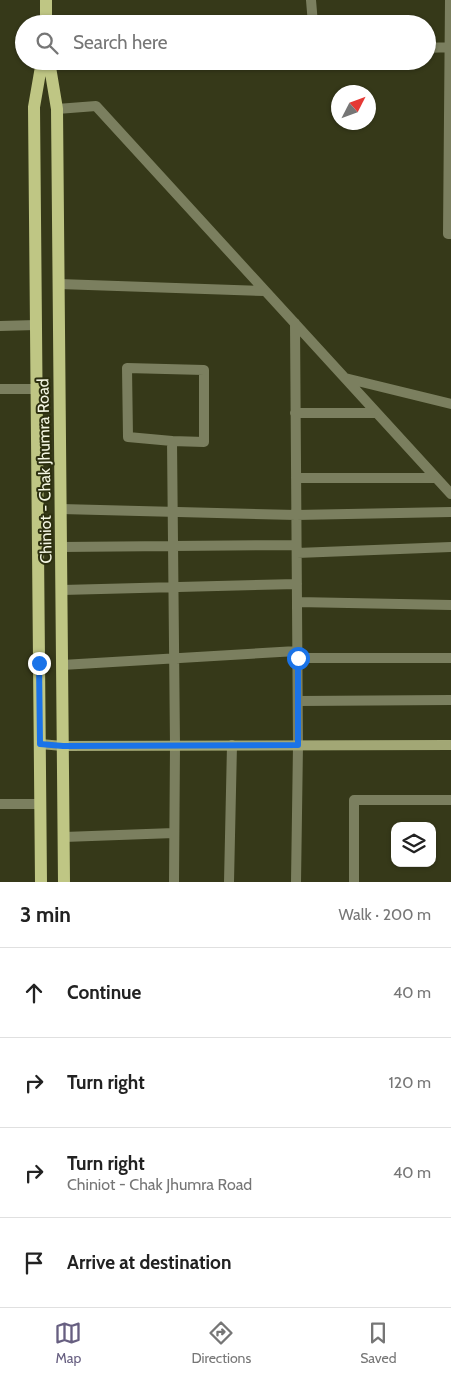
<!DOCTYPE html>
<html lang="en">
<head>
<meta charset="utf-8">
<style>
	:root { --surface:#fff; --page:#f2f2f2; --text:#222; --muted:#767676; --line:#e0e0e0; --accent:#675f81 }
	body { margin:0; font-family:Cabin,sans-serif; background:var(--page); color:var(--text) }
	.controls { position:absolute; right:15px; bottom:15px; display:grid; overflow:hidden; border-radius:10px; box-shadow:0 1px 4px #0004 }
	.controls button { width:45px; height:45px; display:grid; place-items:center; padding:0; border:0; border-bottom:1px solid var(--line); background:var(--surface); color:var(--text); font:25px sans-serif }
	.compass { position:absolute; left:331px; top:85px; width:45px; height:45px; border-radius:50%; background:var(--surface); box-shadow:0 1px 4px #0004; rotate:48deg }
	.stop { position:absolute; width:15px; height:15px; margin:-11px; border:4px solid #1a73e8; border-radius:50%; background:#fff }
	.stop.end { background:#1a73e8; border-color:#fff; box-shadow:0 1px 5px #0008 }
	.list { margin:0; padding:0; list-style:none }
	h2 { display:flex; justify-content:space-between; align-items:center; height:65px; margin:0; padding:0 20px; font-size:21px }
	h2 small { font-size:16px; font-weight:400; color:var(--muted) }
	.list li { display:grid; grid-template-columns:32px 1fr auto; gap:15px; align-items:center; box-sizing:border-box; height:90px; padding:0 20px; border-top:1px solid var(--line) }
	.list b { display:block; font-size:19px; white-space:nowrap }
	.list p { margin:0; font-size:16px; white-space:nowrap; color:var(--muted) }
	.list em { font-size:16px; font-style:normal; color:var(--muted) }
	.icon { flex:none; width:28px; height:28px; fill:none; stroke:currentColor; stroke-width:2; stroke-linecap:round; stroke-linejoin:round }
	.map { position:relative; flex:none; width:451px; height:882px; overflow:hidden }
	.search { position:absolute; background:var(--surface); box-shadow:0 1px 4px #0004; left:15px; right:15px; top:15px; height:55px; display:flex; align-items:center; gap:12px; box-sizing:border-box; padding:0 18px; border-radius:28px; color:var(--muted); font-size:19px }
	.sheet { height:425px; background:var(--surface) }
	nav { display:flex; justify-content:space-around; align-items:center; box-sizing:border-box; height:70px; border-top:1px solid var(--line); background:var(--surface); font-size:14px; color:var(--muted) }
	nav a { display:grid; justify-items:center; gap:2px }
	nav .on { color:var(--accent) }
	.map>svg:first-child { display:block }
	.lines { fill:none; stroke-linecap:round; stroke-linejoin:round }
	.street { stroke:#7b7f5f; stroke-width:10 }
	.secondary { stroke:#a2a775; stroke-width:10 }
	.primary { stroke:#bfc684; stroke-width:12 }
	.route { stroke:#1a73e8; stroke-width:6 }
	.labels { text-anchor:middle; stroke-width:4; stroke-linejoin:round; paint-order:stroke }
	.street-label { font-size:16px; fill:#f4f6e4; stroke:#2c2f0f }
</style>
</head>
<body>
<div class="map">
<svg width="451" height="882" viewBox="0 0 451 882">
	<rect width="100%" height="100%" fill="#363919"/>
	<g class="lines">
		<path class="street" d="M311,0L313,24
			M450,0L448,234H451
			M427,48L451,47
			M57,109L96,106L451,494
			M59,284L265,291
			M295,323L298,745L296,882
			M0,326L36,325
			M345,378L451,404
			M0,389H37
			M295,413H377
			M172,441L128,437L127,368L204,370V442L172,441L175,745L174,882
			M296,478H436
			M61,509L296,515L451,512
			M61,547L296,545
			M297,553L451,547
			M62,590L297,584
			M297,602L451,605
			M298,658H451
			M62,665L297,651
			M298,701L451,700
			M0,804H40
			M64,837L174,833
			M229,882L232,745
			M354,882V800H451"/>
		<path class="secondary" d="M40,744L63,746L451,745"/>
		<path class="primary" d="M46,24V0
			M49,61L57,109L64,882
			M41,882L34,107L42,61"/>
	</g>
	<g class="lines">
		<path class="route" d="M39,663L40,744L63,746L298,745V658"/>
	</g>
	<g class="labels">
		<g class="street-label">
			<text transform="translate(44 471) rotate(-91)" y="6">Chiniot - Chak Jhumra Road</text>
		</g>
	</g>
</svg>
<div class="controls">
<button><svg class="icon" aria-label="layers" viewBox="0 0 24 24"><path d="M12 4l9 5-9 5-9-5zM3 14l9 5 9-5"/></svg></button>
</div>
<svg class="compass" viewBox="-18 -18 36 36"><path d="M0-13l5 13h-10z" fill="#e53935"/><path d="M0 13l5-13h-10z" fill="#767676"/></svg>
<div class="stop" style="left:298px;top:658px"></div>
<div class="stop end" style="left:39px;top:663px"></div>
<div class="search"><svg class="icon" aria-label="search" viewBox="0 0 24 24"><circle cx="10" cy="10" r="6"/><path d="M15 15l6 6"/></svg>Search here</div>
</div>
<section class="sheet">
<h2>3 min<small>Walk · 200 m</small></h2>
<ul class="list">
<li><svg class="icon" aria-label="ahead" viewBox="0 0 24 24"><path d="M12 20V5M6 11l6-6 6 6"/></svg><div><b>Continue</b></div><em>40 m</em></li>
<li><svg class="icon" aria-label="right" viewBox="0 0 24 24"><path d="M7 20v-9h11M14 6l5 5-5 5"/></svg><div><b>Turn right</b></div><em>120 m</em></li>
<li><svg class="icon" aria-label="right" viewBox="0 0 24 24"><path d="M7 20v-9h11M14 6l5 5-5 5"/></svg><div><b>Turn right</b><p>Chiniot - Chak Jhumra Road</p></div><em>40 m</em></li>
<li><svg class="icon" aria-label="arrive" viewBox="0 0 24 24"><path d="M6 21V4h12l-3 4 3 4H6"/></svg><div><b>Arrive at destination</b></div></li>
</ul>
</section>
<nav>
<a class="on"><svg class="icon" aria-label="map" viewBox="0 0 24 24"><path d="M3 6l6-2 6 2 6-2v14l-6 2-6-2-6 2zM9 4v14M15 6v14"/></svg>Map</a>
<a><svg class="icon" aria-label="directions" viewBox="0 0 24 24"><path d="M12 3l9 9-9 9-9-9zM9 14v-3h6M13 9l2 2-2 2"/></svg>Directions</a>
<a><svg class="icon" aria-label="saved" viewBox="0 0 24 24"><path d="M7 4h10v16l-5-4-5 4z"/></svg>Saved</a>
</nav>
</body>
</html>
